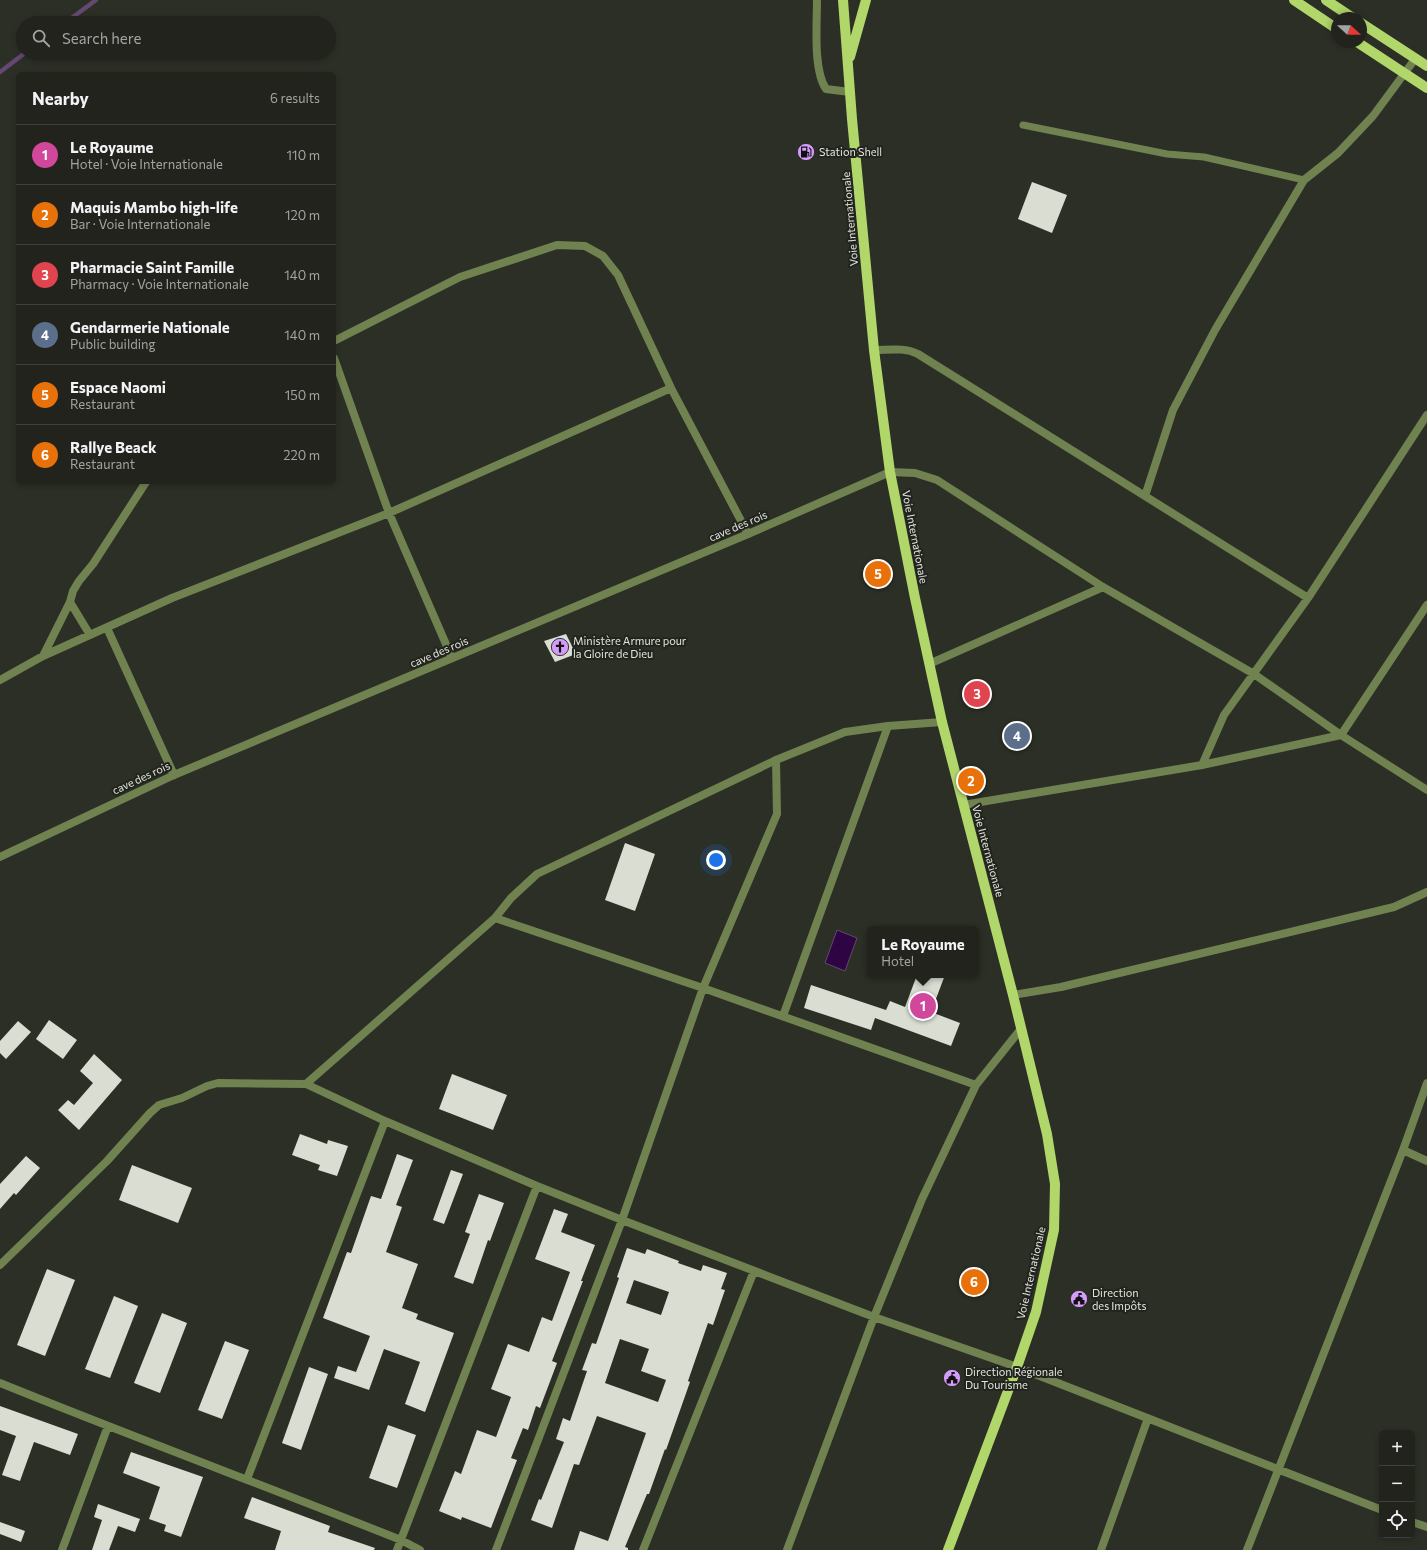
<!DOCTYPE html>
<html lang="en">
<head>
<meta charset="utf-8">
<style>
	:root { --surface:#21231c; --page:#292b25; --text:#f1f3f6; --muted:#a2a4a3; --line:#3e403b; --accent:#d59bfa }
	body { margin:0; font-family:Commissioner,sans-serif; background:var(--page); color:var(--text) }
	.controls { position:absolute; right:12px; bottom:12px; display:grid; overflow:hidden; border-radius:6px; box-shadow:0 2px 6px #0003 }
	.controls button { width:36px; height:36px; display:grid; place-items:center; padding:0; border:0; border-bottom:1px solid var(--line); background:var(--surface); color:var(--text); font:20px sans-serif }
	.compass { position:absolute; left:1331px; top:12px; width:36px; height:36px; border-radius:50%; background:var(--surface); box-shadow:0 2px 6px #0003; rotate:111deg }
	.you { position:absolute; left:716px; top:860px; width:14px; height:14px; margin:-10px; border:3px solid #fff; border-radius:50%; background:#1a73e8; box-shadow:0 0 0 6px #1a73e833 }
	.badge { display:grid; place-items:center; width:26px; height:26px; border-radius:50%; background:var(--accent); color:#fff; font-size:13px; font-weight:700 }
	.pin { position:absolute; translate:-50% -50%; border:2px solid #fff; box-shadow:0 1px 4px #0006 }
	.popup { position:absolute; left:867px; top:926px; width:112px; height:52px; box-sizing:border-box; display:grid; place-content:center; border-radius:6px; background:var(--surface); filter:drop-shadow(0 1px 3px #0005); font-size:13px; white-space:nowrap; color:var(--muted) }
	.popup b { font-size:15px; color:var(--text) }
	.popup::after { content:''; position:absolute; left:50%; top:100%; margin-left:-8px; border:8px solid transparent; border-top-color:var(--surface) }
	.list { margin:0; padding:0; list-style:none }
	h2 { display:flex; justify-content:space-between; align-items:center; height:52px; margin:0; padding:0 16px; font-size:17px }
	h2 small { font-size:13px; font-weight:400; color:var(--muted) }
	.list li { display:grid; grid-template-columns:26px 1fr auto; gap:12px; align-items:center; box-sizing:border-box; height:60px; padding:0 16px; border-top:1px solid var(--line) }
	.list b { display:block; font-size:15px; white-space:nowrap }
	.list p { margin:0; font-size:13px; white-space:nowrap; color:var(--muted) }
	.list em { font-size:13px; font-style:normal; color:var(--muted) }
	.icon { flex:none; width:22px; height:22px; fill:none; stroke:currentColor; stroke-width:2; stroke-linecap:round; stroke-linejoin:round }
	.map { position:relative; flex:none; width:1427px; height:1550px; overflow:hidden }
	.search { position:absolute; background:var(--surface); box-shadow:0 2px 6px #0003; left:16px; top:16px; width:320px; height:44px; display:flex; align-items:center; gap:10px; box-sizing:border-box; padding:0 14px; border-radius:22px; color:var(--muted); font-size:15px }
	.panel { position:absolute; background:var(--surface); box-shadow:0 2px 6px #0003; left:16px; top:72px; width:320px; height:412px; border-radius:6px }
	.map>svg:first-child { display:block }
	.water { fill:#2e0542; stroke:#644871 }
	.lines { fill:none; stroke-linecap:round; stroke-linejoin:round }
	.stream { stroke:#644871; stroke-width:4.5 }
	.building { fill:#d9ddd2; fill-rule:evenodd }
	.service { stroke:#708250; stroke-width:7 }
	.minor { stroke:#708250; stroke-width:8 }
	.tertiary { stroke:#708250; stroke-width:8 }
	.primary { stroke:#b1d66a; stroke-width:10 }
	.labels { text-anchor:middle; stroke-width:4; stroke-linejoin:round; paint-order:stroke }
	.poi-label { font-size:11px; fill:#e2e4de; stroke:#22251d; text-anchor:start }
	.street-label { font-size:11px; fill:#e2e4de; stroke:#22251d }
</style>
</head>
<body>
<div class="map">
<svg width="1427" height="1550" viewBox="0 0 1427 1550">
	<rect width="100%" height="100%" fill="#2c2f26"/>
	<path class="water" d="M837,930L857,938L845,971L825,963Z"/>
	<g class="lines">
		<path class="stream" d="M65,23L96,0
			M0,72L25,53"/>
	</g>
	<path class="building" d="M1032,182L1067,195L1052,233L1018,219Z
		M566,634L576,654L555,662L544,641Z
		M625,843L655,854L635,911L605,900Z
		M917,975H945L931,1012L960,1023L951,1046L875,1018L871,1030L804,1008L811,985L886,1010L890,1001L905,1007Z
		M49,1020L77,1040L63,1059L36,1039Z
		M18,1021L31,1032L6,1059L0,1053V1041Z
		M94,1054L122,1080L79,1130L58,1110L68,1100L74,1105L93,1083L80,1071Z
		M452,1074L507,1095L493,1130L439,1109Z
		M300,1134L327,1144L328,1140L348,1146L337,1176L318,1170L320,1165L292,1155Z
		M397,1154L413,1160L396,1205L402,1207L386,1252L418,1264L402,1308L418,1314L416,1319L454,1333L425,1412L405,1404L420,1362L384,1349L369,1390L334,1378L338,1366L356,1372L370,1336L323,1318L347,1252L351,1253L371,1196L381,1199Z
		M26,1156L40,1168L16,1195L14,1193L0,1209V1184Z
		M132,1165L192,1188L178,1223L119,1200Z
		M451,1170L463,1174L444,1224L433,1220Z
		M479,1194L504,1203L490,1241L488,1240L473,1284L454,1277L470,1234L465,1232Z
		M554,1209L568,1214L561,1232L595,1245L581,1281H583L552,1361L557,1363L540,1408L536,1406L528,1430L523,1428L511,1458L517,1460L491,1528L462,1517L461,1520L439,1511L455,1471L461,1474L477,1430L496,1437L511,1397L491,1389L508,1344L529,1352L542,1317L552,1321L570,1272L535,1259Z
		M627,1248L645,1254L647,1249L679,1261L678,1263L701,1271L703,1265L727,1273L721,1289L725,1290L713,1325L708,1323L688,1381L690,1382L666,1450L665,1449L649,1494H647L625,1547L628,1548V1550H574L580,1531L608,1541L646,1433L597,1416L579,1465L574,1464L552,1528L531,1520L539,1499L541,1500L564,1442L556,1439L563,1418L570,1421L587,1371L582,1370L592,1343L596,1344L619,1278L617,1277ZM634,1280L669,1292L661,1315L626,1303ZM620,1339L649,1349L641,1371L666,1380L658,1402L605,1383Z
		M47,1269L75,1280L45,1356L17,1345Z
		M114,1296L138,1306L110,1378L85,1369Z
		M162,1313L187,1323L160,1393L134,1383Z
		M225,1341L249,1350L222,1419L198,1410Z
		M309,1367L328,1374L301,1450L282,1443Z
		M0,1406L78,1434L70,1455L34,1442L20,1481L2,1475L16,1436L0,1430Z
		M388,1425L416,1435L397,1488L369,1478Z
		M131,1452L203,1477L181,1537L164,1531L166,1525L149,1519L160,1487L123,1473Z
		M252,1497L330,1526L328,1532L375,1548L374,1550H275L281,1531L244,1518Z
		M98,1504L140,1519L135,1532L118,1526L109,1550H92L102,1520L94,1517Z
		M0,1522L25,1531L21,1542L0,1534Z"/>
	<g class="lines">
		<path class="service" d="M1023,125L1167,154L1204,157L1304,180"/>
		<path class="minor" d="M817,0C817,24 813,70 826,89L850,92
			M334,341L460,277L557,245L585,246L603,256L618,275L671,388L748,534
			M874,350C889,350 904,347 918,354L1308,598
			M334,358L389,513L452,658
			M890,472L915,473L937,480L1103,587L1254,674L1341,735L1427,790
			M1145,496L1173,410L1215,330L1304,180L1338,153L1373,116L1415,59
			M70,602L90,635
			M107,628L174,775
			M43,656L70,602L73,591L79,581L93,564L146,482
			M929,664L1103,587
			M0,680L43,656L172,598L389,513L671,388
			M1202,765L1224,715L1308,598L1427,415
			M963,805L1202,765L1341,735L1427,605
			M495,918L703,988L976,1085
			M1013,995L1061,987L1394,907L1427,892
			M783,1016L888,726
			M306,1084L385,1121L537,1186L622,1220L874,1317L1017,1367L1382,1510
			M1403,1150L1427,1161
			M0,1383C133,1437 268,1487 401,1540L420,1550
			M247,1479L385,1121
			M1412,1522L1427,1527
			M62,1550L108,1426
			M397,1550L537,1186
			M496,1550L622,1220L703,988L777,814L776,760
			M643,1550L754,1271
			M787,1550L874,1317L922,1199L976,1085L1020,1030
			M1101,1550L1148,1418
			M1247,1550L1403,1150L1427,1083"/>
		<path class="tertiary" d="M0,857L174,775L748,534L890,472
			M0,1265L107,1161L150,1113L159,1105L182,1098L207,1086L218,1083L306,1084L495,918L511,898L537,874L776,760L845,732L888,726L942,722"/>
		<path class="primary" d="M843,0L852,119L874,350L890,472L915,598L942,722L1013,995L1047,1134L1055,1184L1054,1230L1036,1312L1017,1367L948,1550
			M1294,0L1337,29
			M1326,0L1353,18
			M1361,23L1427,66
			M1357,42L1427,88
			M850,57L866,0"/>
	</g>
	<defs>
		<symbol id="fuel-disc" viewBox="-11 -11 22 22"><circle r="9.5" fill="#d59bfa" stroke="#22251d"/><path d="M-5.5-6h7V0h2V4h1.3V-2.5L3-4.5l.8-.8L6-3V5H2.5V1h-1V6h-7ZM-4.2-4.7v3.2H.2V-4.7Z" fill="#111"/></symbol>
		<symbol id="church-disc" viewBox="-11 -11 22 22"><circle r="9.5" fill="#d59bfa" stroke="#22251d"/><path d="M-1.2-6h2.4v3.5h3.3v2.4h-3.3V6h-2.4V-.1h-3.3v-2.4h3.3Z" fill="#111"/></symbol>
		<symbol id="civic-disc" viewBox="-11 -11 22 22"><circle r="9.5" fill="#d59bfa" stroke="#22251d"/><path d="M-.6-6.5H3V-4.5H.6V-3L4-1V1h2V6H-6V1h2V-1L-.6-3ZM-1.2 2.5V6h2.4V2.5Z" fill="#111"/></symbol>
	</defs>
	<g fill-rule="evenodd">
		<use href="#fuel-disc" x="796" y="142" width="20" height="20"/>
		<use href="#church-disc" x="550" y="637" width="20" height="20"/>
		<use href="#civic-disc" x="1069" y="1289" width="20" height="20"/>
		<use href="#civic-disc" x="942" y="1368" width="20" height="20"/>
	</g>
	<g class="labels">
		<g class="poi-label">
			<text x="819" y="156">Station Shell</text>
			<text x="573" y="645">Ministère Armure pour<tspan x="573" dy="13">la Gloire de Dieu</tspan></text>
			<text x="1092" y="1297">Direction<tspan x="1092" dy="13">des Impôts</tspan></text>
			<text x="965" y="1376">Direction Régionale<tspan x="965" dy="13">Du Tourisme</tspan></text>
		</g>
		<g class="street-label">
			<text transform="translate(850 219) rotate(-95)" y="4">Voie Internationale</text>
			<text transform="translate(738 526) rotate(-23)" y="4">cave des rois</text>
			<text transform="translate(915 537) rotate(79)" y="4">Voie Internationale</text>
			<text transform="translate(439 652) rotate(-23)" y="4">cave des rois</text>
			<text transform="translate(141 778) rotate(-25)" y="4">cave des rois</text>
			<text transform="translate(988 851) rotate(75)" y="4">Voie Internationale</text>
			<text transform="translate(1031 1273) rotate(-77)" y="4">Voie Internationale</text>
		</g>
	</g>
</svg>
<div class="controls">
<button>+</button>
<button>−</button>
<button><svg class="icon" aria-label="locate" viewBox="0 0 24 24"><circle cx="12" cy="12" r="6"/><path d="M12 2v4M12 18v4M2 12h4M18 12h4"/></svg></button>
</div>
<svg class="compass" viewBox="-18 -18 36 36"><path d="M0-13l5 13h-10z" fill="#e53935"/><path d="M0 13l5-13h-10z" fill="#a2a4a3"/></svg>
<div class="you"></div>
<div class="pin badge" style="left:923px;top:1006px;background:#d1479c">1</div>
<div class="popup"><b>Le Royaume</b>Hotel</div>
<div class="pin badge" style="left:971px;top:781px;background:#e8710a">2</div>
<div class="pin badge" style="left:977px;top:694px;background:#e0444e">3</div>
<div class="pin badge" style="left:1017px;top:736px;background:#5c6f8a">4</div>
<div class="pin badge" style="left:878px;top:574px;background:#e8710a">5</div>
<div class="pin badge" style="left:974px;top:1282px;background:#e8710a">6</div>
<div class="search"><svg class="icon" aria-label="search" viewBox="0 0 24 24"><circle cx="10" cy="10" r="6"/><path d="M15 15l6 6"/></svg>Search here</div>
<section class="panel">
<h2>Nearby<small>6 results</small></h2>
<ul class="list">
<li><span class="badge" style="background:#d1479c">1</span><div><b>Le Royaume</b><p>Hotel · Voie Internationale</p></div><em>110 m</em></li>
<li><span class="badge" style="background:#e8710a">2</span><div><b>Maquis Mambo high-life</b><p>Bar · Voie Internationale</p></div><em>120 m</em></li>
<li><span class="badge" style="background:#e0444e">3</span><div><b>Pharmacie Saint Famille</b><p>Pharmacy · Voie Internationale</p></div><em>140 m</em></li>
<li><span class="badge" style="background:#5c6f8a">4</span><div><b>Gendarmerie Nationale</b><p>Public building</p></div><em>140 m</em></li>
<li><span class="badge" style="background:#e8710a">5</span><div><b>Espace Naomi</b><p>Restaurant</p></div><em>150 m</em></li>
<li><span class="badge" style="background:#e8710a">6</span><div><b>Rallye Beack</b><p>Restaurant</p></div><em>220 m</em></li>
</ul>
</section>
</div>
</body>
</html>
